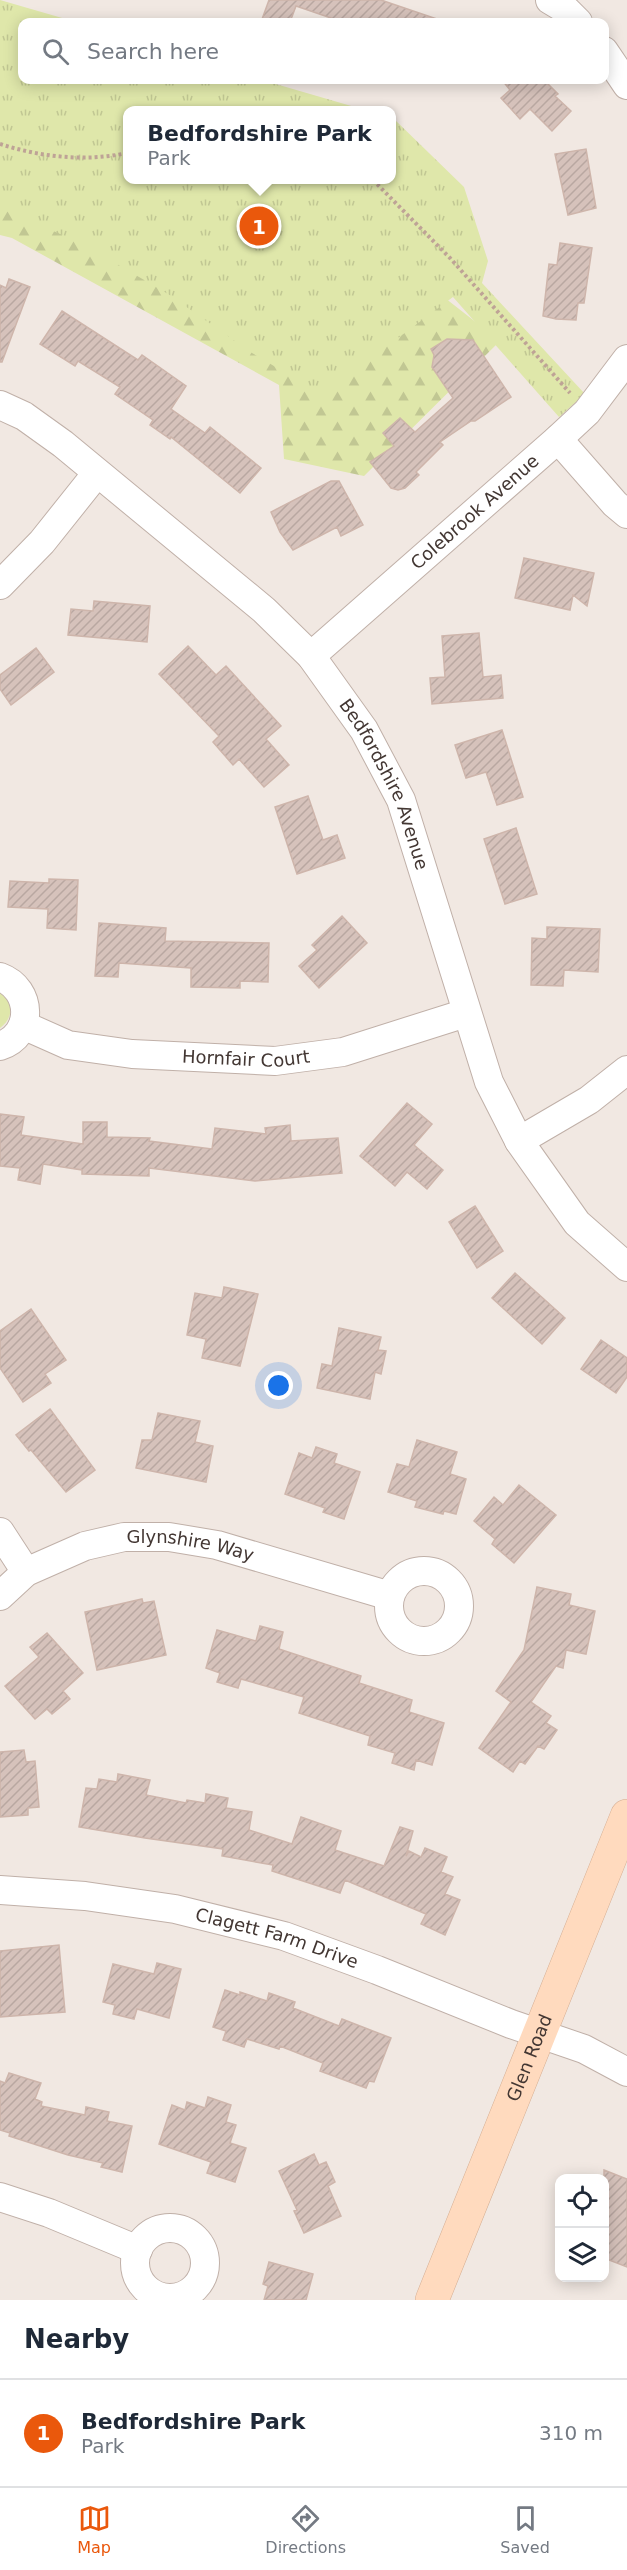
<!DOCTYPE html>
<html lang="en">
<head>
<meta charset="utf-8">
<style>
	:root { --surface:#fff; --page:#f2f2f3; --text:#1f2937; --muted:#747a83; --line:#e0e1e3; --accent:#ea580c }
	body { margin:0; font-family:"DejaVu Sans",sans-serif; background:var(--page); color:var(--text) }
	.controls { position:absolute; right:18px; bottom:18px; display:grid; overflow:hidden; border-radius:12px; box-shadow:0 3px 15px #0003 }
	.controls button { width:54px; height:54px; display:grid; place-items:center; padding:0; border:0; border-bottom:2px solid var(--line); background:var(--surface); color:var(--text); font:30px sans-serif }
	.you { position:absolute; left:279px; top:1386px; width:21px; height:21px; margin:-15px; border:4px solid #fff; border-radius:50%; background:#1a73e8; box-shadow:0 0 0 9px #1a73e833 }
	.badge { display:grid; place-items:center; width:39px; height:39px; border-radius:50%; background:var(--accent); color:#fff; font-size:20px; font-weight:700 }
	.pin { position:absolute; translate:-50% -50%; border:3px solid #fff; box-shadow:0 2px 6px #0006 }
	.popup { position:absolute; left:123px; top:106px; width:273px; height:78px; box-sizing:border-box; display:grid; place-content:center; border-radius:12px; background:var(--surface); filter:drop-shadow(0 2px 4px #0005); font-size:20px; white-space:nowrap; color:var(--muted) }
	.popup b { font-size:22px; color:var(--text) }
	.popup::after { content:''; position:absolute; left:50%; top:100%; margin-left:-12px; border:12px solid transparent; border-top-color:var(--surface) }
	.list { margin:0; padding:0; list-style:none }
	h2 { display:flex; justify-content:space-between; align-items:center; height:78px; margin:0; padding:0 24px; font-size:26px }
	h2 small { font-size:20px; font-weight:400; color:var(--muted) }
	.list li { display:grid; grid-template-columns:39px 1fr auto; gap:18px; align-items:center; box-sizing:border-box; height:108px; padding:0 24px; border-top:2px solid var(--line) }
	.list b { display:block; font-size:22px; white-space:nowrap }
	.list p { margin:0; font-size:20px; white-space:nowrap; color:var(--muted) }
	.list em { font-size:20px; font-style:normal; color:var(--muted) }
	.icon { flex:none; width:33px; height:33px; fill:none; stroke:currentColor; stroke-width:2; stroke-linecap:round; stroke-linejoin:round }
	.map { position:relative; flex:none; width:627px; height:2300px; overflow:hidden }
	.search { position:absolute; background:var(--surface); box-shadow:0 3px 15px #0003; left:18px; right:18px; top:18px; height:66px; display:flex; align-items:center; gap:15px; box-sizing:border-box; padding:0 21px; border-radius:12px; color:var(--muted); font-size:22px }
	.sheet { height:186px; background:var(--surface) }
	nav { display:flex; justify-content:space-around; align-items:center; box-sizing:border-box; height:84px; border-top:2px solid var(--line); background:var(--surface); font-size:16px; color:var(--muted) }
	nav a { display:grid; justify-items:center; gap:3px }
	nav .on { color:var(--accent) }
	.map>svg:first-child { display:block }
	.grass { fill:#dfe7aa }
	.forest { fill:url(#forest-firs) }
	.park { fill:url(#park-tufts) }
	.building { fill:url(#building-hatch); stroke:#ceb5ab; stroke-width:1.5 }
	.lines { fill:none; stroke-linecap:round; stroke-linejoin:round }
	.minor-casing { stroke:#c0b0a8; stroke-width:30 }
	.secondary-casing { stroke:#d5ae93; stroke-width:34 }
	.path { stroke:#bea396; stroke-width:4; stroke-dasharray:3 3; stroke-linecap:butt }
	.minor { stroke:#fff; stroke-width:28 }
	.secondary { stroke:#ffdabe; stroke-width:33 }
	.labels { text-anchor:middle; stroke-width:4.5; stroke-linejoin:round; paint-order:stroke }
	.street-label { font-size:18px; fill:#433733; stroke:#fff }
</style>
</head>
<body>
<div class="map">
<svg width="627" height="2300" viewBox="0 0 627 2300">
	<defs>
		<pattern id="forest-firs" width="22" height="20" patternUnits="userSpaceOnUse" patternTransform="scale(1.5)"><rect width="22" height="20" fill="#dfe7aa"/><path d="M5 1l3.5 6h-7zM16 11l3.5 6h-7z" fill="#c1c793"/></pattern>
		<pattern id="park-tufts" width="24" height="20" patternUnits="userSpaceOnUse" patternTransform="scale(1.5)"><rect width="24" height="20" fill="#dfe7aa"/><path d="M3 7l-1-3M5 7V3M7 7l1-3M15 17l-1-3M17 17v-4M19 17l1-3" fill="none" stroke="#c1c793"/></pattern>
		<pattern id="building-hatch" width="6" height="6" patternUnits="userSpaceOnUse" patternTransform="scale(1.5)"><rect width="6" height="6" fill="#d6c2bb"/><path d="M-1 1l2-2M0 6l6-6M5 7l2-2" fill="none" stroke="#b9a7a1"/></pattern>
	</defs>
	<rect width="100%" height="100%" fill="#f1e8e2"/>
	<path class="grass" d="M0,991C14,1001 14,1018 0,1028Z"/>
	<path class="forest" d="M0,120L109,185L445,298L500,341L364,476L284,459L279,385L12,238L0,235Z"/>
	<path class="park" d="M0,0L76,22H22V80H262L365,110H127V180H391V118L394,119L464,187L488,261L482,283L585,394L559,417L453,297L386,347L318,392L252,353L168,294L81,243L0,208Z"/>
	<path class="building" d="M269,0H381L437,19V22H329L331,18L296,6L290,22H261Z
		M502,80H544L558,94L555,96L571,111L552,131L530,109L520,119L501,98L510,90Z
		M586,149L596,208L568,215L555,154Z
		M560,243L592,248L584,303H578L576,320L556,319L543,316L549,264L557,265Z
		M9,279L30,287L2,362H0V285L6,288Z
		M62,311L138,360L142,355L186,386L171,409L205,433L210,427L261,468L240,493L171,437L170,439L150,425L153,420L115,394L120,387L78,361L75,366L40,344Z
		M447,339L473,340L511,397L475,421H471L440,442L443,445L416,472L419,475L405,488L398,490L391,488L370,462L394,446L383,433L400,418L415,432L453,398L432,367L434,355L431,349Z
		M331,481H339L363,525L341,536L337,527L293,550L280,532L271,512Z
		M524,558L594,573L587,606L573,595L570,610L515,598Z
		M94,601L150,606L147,642L68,635L71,609L93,611Z
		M479,633L483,677L501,675L503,698L432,704L430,678L445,677L442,636Z
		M188,646L216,675L226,666L281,726L266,739L289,765L264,787L239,759L233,765L213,742L219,736L159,674Z
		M36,648L54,672L11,705L0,689V675Z
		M502,730L523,797L497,805L486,772L466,778L455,745Z
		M308,796L323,840L337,835L345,858L297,874L275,807Z
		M516,828L537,894L505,904L484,839Z
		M49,879L78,880L76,930L47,928L48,909L8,907L10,881L49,883Z
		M342,916L367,943L319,988L299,966L317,950L312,945Z
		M99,923L166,928L165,941L269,943L268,982L240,981V988L191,987V968L119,963L118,977L95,976Z
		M547,927L600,929L598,972L564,970L563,986L531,985L532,938L547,939Z
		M407,1103L432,1124L414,1145L443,1170L427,1189L407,1172L395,1186L360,1156Z
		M0,1114L24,1117L21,1135L83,1144V1122H107V1137L150,1138L149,1141L212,1149L215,1128L266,1134L265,1128L290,1125L291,1141L338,1138L342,1173L255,1181L149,1168V1176L82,1174V1170L43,1164L40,1184L18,1180L20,1168L0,1166Z
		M475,1206L503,1251L477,1268L449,1222Z
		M515,1273L565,1318L542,1344L492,1298Z
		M224,1287L258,1294L240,1366L202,1358L206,1339L187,1335L195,1293L222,1298Z
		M31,1309L66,1360L45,1374L51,1383L23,1402L0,1368V1331Z
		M339,1328L381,1337L378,1350L386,1351L381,1374L375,1372L370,1399L317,1388L322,1364L332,1366Z
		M601,1340L627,1358V1377L616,1393L581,1369Z
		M50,1409L95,1470L66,1492L31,1450L29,1451L16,1435Z
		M158,1413L200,1421L195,1442L213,1446L206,1482L136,1468L142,1440H152Z
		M417,1440L457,1452L450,1474L466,1479L456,1514L444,1511L443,1514L415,1507L417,1501L388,1492L397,1464L409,1467Z
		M316,1447L337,1454L334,1463L360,1472L344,1519L323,1512L325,1508L285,1494L299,1453L312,1458Z
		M519,1485L556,1515L514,1563L492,1544L495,1539L474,1521L494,1497L503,1505Z
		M537,1587L571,1594L569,1605L595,1611L586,1654L566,1650L563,1668L556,1666L531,1702L551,1716L546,1723L557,1730L544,1749L538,1746L525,1764L520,1761L513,1772L479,1748L511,1702L496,1691L524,1650Z
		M142,1599L143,1603L154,1601L166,1655L97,1670L85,1612Z
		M260,1626L283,1632L279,1649L361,1676L359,1683L412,1700L409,1712L444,1723L432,1765L416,1760L414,1770L392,1763L395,1753L368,1745L370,1736L299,1713L304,1697L241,1679L238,1688L217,1682L220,1673L206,1668L217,1630L256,1641Z
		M47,1633L83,1673L63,1691L70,1699L52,1714L47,1709L35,1719L5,1686L39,1657L30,1647Z
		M24,1750L26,1762L35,1761L39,1807L28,1808V1815L0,1817V1752Z
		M118,1774L150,1780L146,1795L186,1803L187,1800L205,1803L206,1794L228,1798L226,1808L252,1812L249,1830L292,1844L301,1817L341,1831L335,1850L384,1866L400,1827L413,1831L406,1856L409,1851L421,1857L425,1848L447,1857L441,1872L453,1877L445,1894L460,1900L445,1935L421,1924L426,1914L345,1880L340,1893L272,1871L273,1865L222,1856L223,1849L145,1838L79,1827L86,1788L97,1789L99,1779L117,1782Z
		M59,1945L65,2012L0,2017V1951Z
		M157,1963L181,1969L169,2018L137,2009L134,2019L113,2014L115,2005L103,2002L113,1964L154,1974Z
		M225,1990L240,1995V1992L267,2001L269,1993L295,2002L293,2008L339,2026L342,2019L391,2038L374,2082L369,2081L366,2088L320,2071L323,2063L280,2046L279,2049L247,2039L244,2047L223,2040L226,2031L213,2027Z
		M9,2073L41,2083L35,2099L42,2102L41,2106L85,2115L86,2107L109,2112L107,2121L132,2126L122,2172L101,2167L103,2163L68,2155L9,2136L10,2133L0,2130V2081L5,2083Z
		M208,2097L231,2105L226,2122L236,2125L230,2143L246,2148L235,2182L207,2173L211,2162L159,2144L172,2105L185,2110L187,2102L205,2108Z
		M314,2154L319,2165L326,2162L335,2182L328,2186L341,2216L304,2233L294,2211L297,2210L279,2171Z
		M604,2170L627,2179V2267L604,2258Z
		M269,2262L313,2274L306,2300H264L268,2286L263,2284Z"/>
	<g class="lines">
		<defs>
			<g id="minor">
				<path d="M550,0L565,9L578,22"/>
				<path d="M604,51L627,85"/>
				<path id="s1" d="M0,405L24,416L63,444L264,610L311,656L364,730L401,800L489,1082L519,1141L577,1223L627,1267"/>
				<path d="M558,439L615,504L627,514"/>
				<path d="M0,585L42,542L97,473"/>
				<path id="s2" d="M311,656L558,439L587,412L627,359"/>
				<path d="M0,977C33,989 34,1035 0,1046"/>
				<path id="s3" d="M23,1025L68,1045L132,1054L275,1061L343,1052L466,1013"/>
				<path d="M519,1141L589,1100L627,1070"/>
				<path d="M0,1532L26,1572"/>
				<circle cx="424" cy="1606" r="35"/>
				<path id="s4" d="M0,1596L26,1572L85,1546L124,1537H169L217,1545L390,1596"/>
				<path id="s5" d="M0,1890L85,1896L175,1909L284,1936L377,1970L511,2024L584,2049L627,2072"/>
				<path d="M0,2197L49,2213L138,2250"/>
				<circle cx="170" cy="2263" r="35"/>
			</g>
			<g id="secondary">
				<path id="s6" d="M432,2300L627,1816"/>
			</g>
		</defs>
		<use href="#minor" class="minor-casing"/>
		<use href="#secondary" class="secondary-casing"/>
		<path class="path" d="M0,144C41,157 85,162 127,153
			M373,180L450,258L570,393"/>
		<use href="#minor" class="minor"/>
		<use href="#secondary" class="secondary"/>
	</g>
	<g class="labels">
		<g class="street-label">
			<text dy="6" stroke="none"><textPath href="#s2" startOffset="218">Colebrook Avenue</textPath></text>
			<text dy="6" stroke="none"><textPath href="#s1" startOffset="550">Bedfordshire Avenue</textPath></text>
			<text dy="6" stroke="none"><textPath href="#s3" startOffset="228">Hornfair Court</textPath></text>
			<text dy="6" stroke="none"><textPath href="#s4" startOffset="207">Glynshire Way</textPath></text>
			<text dy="6" stroke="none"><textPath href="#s5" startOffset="282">Clagett Farm Drive</textPath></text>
			<text dy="6" stroke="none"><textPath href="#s6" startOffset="261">Glen Road</textPath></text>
		</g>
	</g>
</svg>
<div class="controls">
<button><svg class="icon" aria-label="locate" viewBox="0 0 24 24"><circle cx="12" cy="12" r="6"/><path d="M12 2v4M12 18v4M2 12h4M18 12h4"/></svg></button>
<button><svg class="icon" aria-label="layers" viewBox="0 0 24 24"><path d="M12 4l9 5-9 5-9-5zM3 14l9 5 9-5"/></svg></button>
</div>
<div class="you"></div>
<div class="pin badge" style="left:259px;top:226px">1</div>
<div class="popup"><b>Bedfordshire Park</b>Park</div>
<div class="search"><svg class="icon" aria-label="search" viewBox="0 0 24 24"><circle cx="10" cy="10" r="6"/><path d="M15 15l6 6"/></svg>Search here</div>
</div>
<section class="sheet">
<h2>Nearby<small></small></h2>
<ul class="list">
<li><span class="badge">1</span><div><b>Bedfordshire Park</b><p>Park</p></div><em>310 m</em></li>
</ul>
</section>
<nav>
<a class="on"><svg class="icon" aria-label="map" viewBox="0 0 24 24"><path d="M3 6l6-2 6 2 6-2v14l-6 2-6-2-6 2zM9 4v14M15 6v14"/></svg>Map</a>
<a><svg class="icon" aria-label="directions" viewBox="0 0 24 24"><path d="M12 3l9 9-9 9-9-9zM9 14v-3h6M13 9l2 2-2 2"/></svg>Directions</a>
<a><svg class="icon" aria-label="saved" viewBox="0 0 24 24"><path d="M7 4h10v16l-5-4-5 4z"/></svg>Saved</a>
</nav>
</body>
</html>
